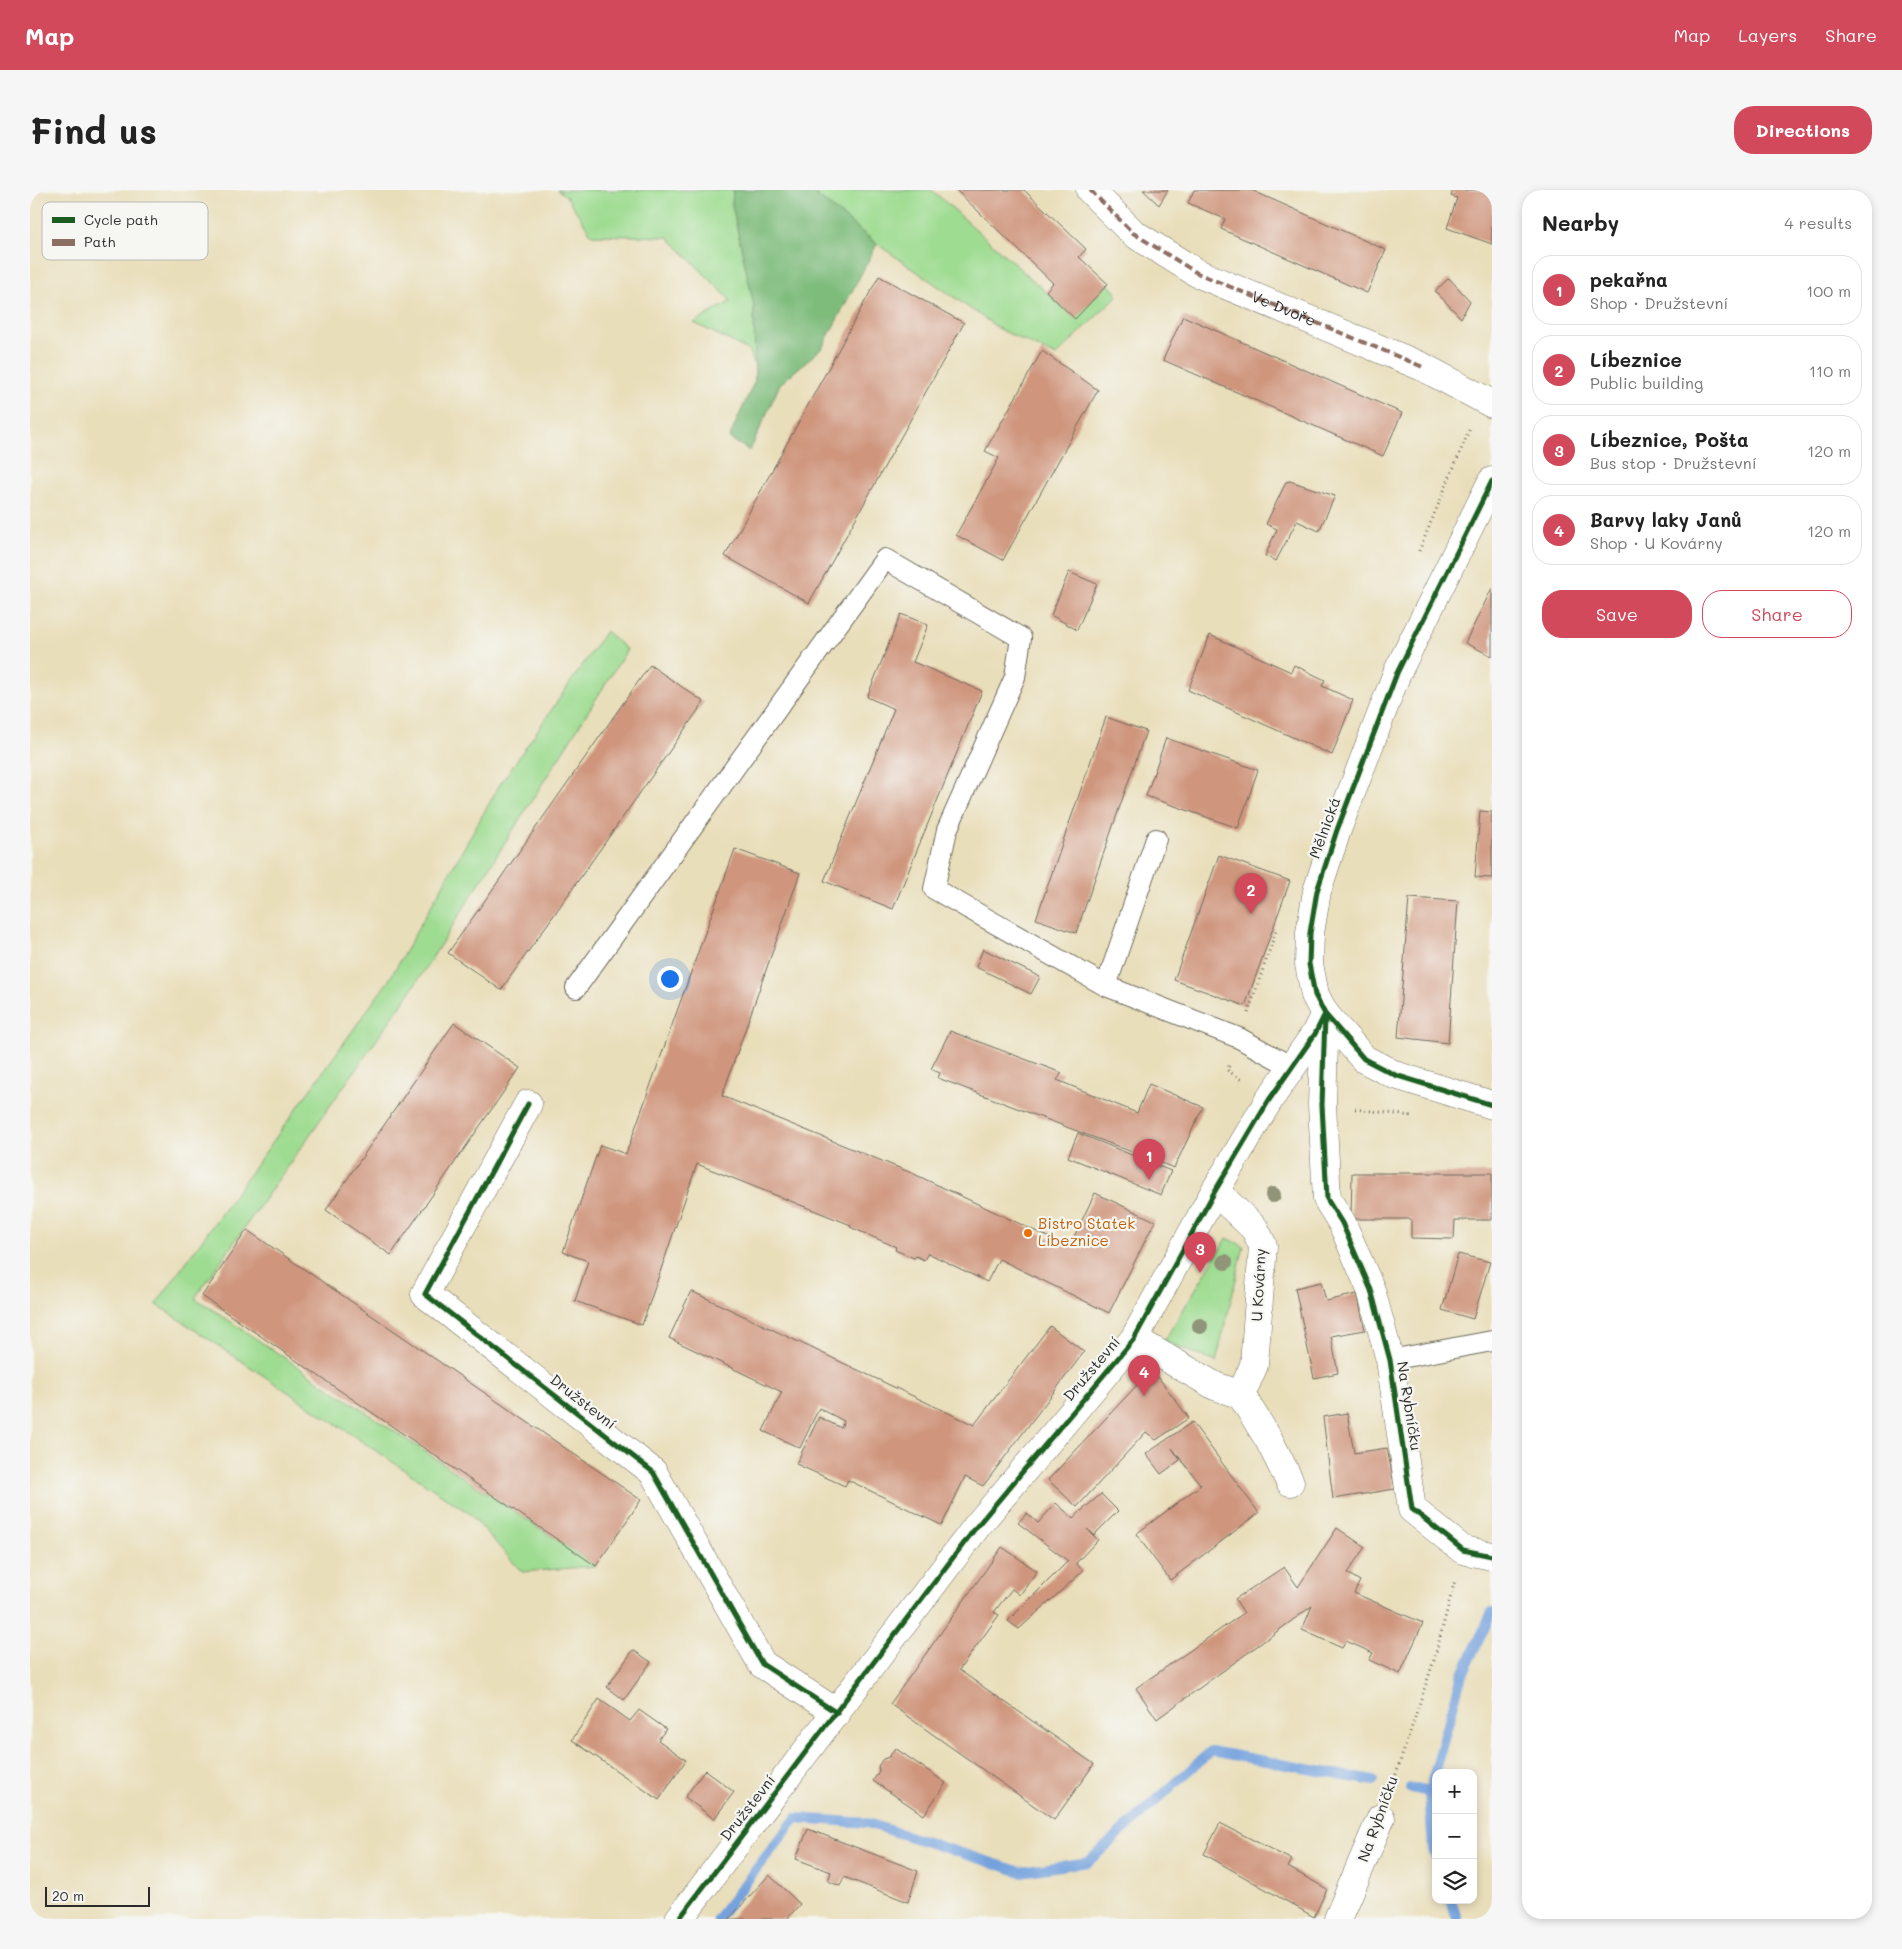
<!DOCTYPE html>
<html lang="en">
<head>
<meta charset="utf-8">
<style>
	:root { --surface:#fff; --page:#f6f6f6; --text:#222; --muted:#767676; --line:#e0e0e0; --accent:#d1495b }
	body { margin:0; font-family:Mali,sans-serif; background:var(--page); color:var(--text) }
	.controls { position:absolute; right:15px; bottom:15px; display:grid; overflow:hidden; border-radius:10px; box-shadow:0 2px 8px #0003 }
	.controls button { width:45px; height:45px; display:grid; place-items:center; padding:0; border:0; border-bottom:1px solid var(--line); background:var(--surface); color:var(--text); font:25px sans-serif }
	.scale { position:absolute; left:15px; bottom:12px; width:105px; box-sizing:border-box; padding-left:5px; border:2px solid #2b2b2b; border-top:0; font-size:14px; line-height:18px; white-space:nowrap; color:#2b2b2b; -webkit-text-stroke:4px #f6f6f2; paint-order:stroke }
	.you { position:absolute; left:639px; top:788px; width:18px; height:18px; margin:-12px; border:4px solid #fff; border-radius:50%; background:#1a73e8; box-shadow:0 0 0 8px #1a73e833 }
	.badge { display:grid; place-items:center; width:32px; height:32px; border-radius:50%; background:var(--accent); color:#fff; font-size:16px; font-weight:700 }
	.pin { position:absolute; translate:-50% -41px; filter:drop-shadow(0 1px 2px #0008) }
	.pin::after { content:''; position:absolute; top:26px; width:18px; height:15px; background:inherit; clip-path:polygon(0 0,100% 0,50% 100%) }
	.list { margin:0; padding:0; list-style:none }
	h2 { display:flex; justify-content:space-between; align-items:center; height:65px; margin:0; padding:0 20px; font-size:21px }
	h2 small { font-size:16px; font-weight:400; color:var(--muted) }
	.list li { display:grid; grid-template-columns:32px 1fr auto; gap:15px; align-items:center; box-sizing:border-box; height:70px; margin:0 10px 10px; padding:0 10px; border:1px solid var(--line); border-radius:20px }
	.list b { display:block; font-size:19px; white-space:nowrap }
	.list p { margin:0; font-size:16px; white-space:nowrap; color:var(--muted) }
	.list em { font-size:16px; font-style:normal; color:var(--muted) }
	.actions { display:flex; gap:10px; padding:15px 20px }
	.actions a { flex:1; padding:11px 0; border:1px solid var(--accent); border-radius:20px; text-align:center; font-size:18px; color:var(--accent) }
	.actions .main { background:var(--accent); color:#fff }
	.icon { flex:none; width:28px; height:28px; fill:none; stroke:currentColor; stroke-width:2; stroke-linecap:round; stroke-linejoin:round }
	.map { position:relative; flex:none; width:1462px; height:1729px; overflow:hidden; border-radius:20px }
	header { display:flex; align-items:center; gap:30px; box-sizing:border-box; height:70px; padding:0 25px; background:var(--accent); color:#fff }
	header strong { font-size:24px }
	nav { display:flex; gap:28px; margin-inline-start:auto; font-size:18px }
	.intro { display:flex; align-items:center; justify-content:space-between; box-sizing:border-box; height:120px; padding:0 30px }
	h1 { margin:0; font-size:35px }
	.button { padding:12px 22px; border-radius:20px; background:var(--accent); color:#fff; font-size:18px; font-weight:700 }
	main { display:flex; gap:30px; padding:0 30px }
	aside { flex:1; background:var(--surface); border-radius:20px; box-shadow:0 2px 8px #0003 }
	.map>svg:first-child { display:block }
	.green { fill:#9edc91; stroke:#64845e }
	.forest { fill:#7ebc7b; stroke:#547453 }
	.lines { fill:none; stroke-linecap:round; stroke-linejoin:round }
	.stream { stroke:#74a2dd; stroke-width:10 }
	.building { fill:#cf957d }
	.service-casing { stroke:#6e6a5d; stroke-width:22 }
	.minor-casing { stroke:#6e6a5d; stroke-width:29 }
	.tertiary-casing { stroke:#6e6a5d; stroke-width:29 }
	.path { stroke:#6e6a5d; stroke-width:3; stroke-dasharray:1 4; stroke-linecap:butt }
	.service { stroke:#fff; stroke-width:20 }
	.minor { stroke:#fff; stroke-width:28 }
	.tertiary { stroke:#fff; stroke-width:28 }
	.quiet { stroke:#8d6e63; stroke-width:4; stroke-dasharray:8 4; stroke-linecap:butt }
	.cycleway-casing { stroke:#f6f6f2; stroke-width:8 }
	.cycleway { stroke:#1b5e20; stroke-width:5 }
	.tree { fill:#909479 }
	.food-dot { fill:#e8710a; stroke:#f6f6f2; stroke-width:2 }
	.labels { text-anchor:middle; stroke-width:4.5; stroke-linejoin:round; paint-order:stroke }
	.street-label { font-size:15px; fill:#2b2b2b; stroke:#f6f6f2 }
	.food-label { font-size:15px; fill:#c56008; stroke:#f6f6f2; text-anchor:start }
	.key { fill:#f6f6f2; stroke:#b9b9b6; stroke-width:1 }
	.key-label { font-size:14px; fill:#2b2b2b }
</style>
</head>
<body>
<header>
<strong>Map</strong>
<nav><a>Map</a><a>Layers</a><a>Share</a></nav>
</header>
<div class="intro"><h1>Find us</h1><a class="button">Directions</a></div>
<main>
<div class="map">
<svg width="1462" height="1729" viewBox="0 0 1462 1729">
	<rect width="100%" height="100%" fill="#f6f6f2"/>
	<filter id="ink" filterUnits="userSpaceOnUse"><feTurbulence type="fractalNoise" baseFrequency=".02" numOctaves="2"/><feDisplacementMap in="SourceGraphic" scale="10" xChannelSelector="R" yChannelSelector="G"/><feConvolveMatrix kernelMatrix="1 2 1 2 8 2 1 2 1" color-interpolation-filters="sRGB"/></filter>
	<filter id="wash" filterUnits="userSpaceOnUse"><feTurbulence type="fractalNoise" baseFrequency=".0096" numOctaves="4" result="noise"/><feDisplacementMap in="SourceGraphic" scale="20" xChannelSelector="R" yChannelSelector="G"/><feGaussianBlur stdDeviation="1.12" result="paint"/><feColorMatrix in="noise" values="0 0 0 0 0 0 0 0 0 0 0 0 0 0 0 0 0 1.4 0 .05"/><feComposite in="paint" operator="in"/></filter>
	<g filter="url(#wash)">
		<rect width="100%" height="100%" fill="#e9deba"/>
		<path class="green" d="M527,0H703L702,15L724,116L725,190V176L718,160L664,133L701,111L638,47L562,45L536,6Z
			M780,0H902L1045,128L1078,94L1088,105L1026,166L971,140L847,54Z
			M576,441L597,460L383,798L165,1108L566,1376L492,1382L439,1323L126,1114L359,790L469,596Z
			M1197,1048L1214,1056L1186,1172L1134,1151Z"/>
		<path class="forest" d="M703,0H780L847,54L792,158L750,194L720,261L699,248L725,190L724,116L702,15Z"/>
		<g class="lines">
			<path class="stream" d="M1380,1598L1399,1602
				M1406,1667L1403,1660L1399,1602L1431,1488L1462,1422
				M1421,1710L1427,1729
				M687,1729L766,1628L837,1633L991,1682L1058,1672L1181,1561L1343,1591"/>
		</g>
		<g id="blocks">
			<path class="building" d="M926,0H994L1056,59L1049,67L1078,94L1045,129L1016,101L1023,93Z
				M1113,0H1138L1129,15Z
				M1164,0H1221L1356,60L1337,103L1191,39L1195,29L1158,13Z
				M1423,0H1462V54L1417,38L1427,8L1421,6Z
				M849,86L934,133L779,413L695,366Z
				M1419,88L1440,111L1431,128L1405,101Z
				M1153,126L1372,223L1353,266L1133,170Z
				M1012,161L1068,200L973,370L926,345L969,268L955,261Z
				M1260,291L1305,306L1289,341L1267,331L1246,371L1235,366L1247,339L1236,334L1256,292Z
				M1039,382L1067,394L1047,440L1021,425Z
				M1462,398V466L1435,453Z
				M871,424L898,435L883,472L952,501L863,719L794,691L864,519L837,507Z
				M1180,445L1261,482L1264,475L1295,490L1292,496L1323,510L1302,565L1158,500Z
				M620,475L674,512L471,800L418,763Z
				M1076,527L1116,541L1046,743L1006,729Z
				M1136,548L1228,580L1208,638L1116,606Z
				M1450,621L1462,622V688L1445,687Z
				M705,659L770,683L692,906L884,984L1039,1057L1065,1003L1125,1031L1079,1123L969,1069L957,1092L898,1063L894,1070L886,1066L884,1068L865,1060L866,1057L820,1037L821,1035L667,974L612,1135L545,1111L558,1071L533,1062L570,955L596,964Z
				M1189,665L1260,691L1215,816L1144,790Z
				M1379,708L1428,711L1418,853L1368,847Z
				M953,759L1010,787L1001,804L946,777Z
				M424,833L490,878L361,1065L296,1020Z
				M920,841L1032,883L1027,890L1107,923L1119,894L1173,917L1144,978L908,888L910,883L901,879Z
				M1048,943L1141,981L1131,1005L1038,967Z
				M1322,983H1462V1030H1425L1424,1049L1381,1048V1029H1321Z
				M217,1040L611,1310L566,1376L172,1106Z
				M1428,1064L1460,1072L1443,1129L1412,1120Z
				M1291,1092L1296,1111L1327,1104L1335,1140L1301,1146L1308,1183L1284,1188L1265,1098Z
				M661,1101L944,1235L1020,1136L1054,1162L953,1296L935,1287L912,1335L909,1334L818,1290L815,1296L766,1274L789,1227L811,1238L814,1231L789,1218L770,1258L733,1241L752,1202L639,1148Z
				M1122,1179L1159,1228L1126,1250L1116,1242L1047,1317L1018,1290Z
				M1317,1223L1324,1263L1357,1258L1365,1299L1303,1309L1293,1227Z
				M1162,1232L1229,1323L1140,1390L1106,1344L1171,1295L1142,1258L1150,1270L1131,1284L1116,1264Z
				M1071,1304L1088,1321L1064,1345L1057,1339L1068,1350L1046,1373L1053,1381L989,1439L978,1431L1038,1371L988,1333L997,1323L1008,1333L1026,1313L1043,1328Z
				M1307,1338L1335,1357L1317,1383L1330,1391L1324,1403L1393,1433L1370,1484L1339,1470L1343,1463L1316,1451L1312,1458L1272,1440L1282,1416L1127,1529L1106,1498L1214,1423L1205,1409L1254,1377L1268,1397Z
				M972,1357L1007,1381L990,1405L982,1399L964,1422L969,1425L929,1480L1064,1574L1024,1630L860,1514Z
				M603,1460L621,1472L594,1510L577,1497Z
				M569,1509L600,1531L609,1520L636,1539L628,1550L656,1570L629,1610L542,1550Z
				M865,1558L916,1593L894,1625L843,1591L849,1581L848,1576L853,1569L859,1567Z
				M675,1580L704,1602L684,1629L655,1607Z
				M1190,1633L1262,1670L1258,1677L1297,1699L1284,1727L1174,1664Z
				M778,1639L888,1681L878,1712L814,1687L810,1696L798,1691L801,1682L766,1669Z
				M739,1685L770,1714L757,1729H699Z"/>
		</g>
	</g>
	<g filter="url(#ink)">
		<use href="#blocks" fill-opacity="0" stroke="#6e6a5d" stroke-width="1"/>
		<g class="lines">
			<defs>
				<path id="service" d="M1076,796L1126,649
					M546,798L855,369L991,448L985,487L917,640L904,699L1076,796L1209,848L1262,877
					M1360,1170L1462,1151"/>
				<path id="minor" d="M1060,0L1103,43L1167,83L1393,177L1462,214
					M1295,824L1292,915L1297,1009L1312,1033L1341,1100L1360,1170L1382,1319L1433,1360L1462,1366
					M1295,824L1334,869L1365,885L1462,915
					M498,914L395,1104L623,1282L732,1474L807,1523
					M1185,1001L1225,1039L1233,1056L1224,1175L1211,1205L1239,1250L1260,1292
					M1104,1149L1185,1196L1211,1205
					M1308,1729L1351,1628"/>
				<path id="tertiary" d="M649,1729L947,1336L1104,1149L1185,1001L1239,910L1285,844L1295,824L1285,805L1279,774L1280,743L1287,701L1307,640L1367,483L1462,291"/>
			</defs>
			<use href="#service" class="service-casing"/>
			<use href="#minor" class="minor-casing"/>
			<use href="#tertiary" class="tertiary-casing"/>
			<path class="path" d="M1389,361L1440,238
				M1218,823L1246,741
				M1199,876L1197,880L1213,891
				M1325,919L1381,926
				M1361,1599L1404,1470L1425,1390"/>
			<use href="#service" class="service"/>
			<use href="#minor" class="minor"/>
			<use href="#tertiary" class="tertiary"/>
			<path class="quiet" id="s1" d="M1060,0L1103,43L1167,83L1393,177"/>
			<defs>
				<path id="cycleway" d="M1462,291L1367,483L1307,640L1287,701L1280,743L1279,774L1285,805L1295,824L1334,869L1365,885L1462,915
					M1295,826L1292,915L1297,1009L1312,1033L1341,1100L1360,1170L1382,1319L1433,1360L1462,1366
					M498,914L395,1104L623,1282L732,1474L807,1523
					M649,1729L947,1336L1104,1149L1185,1001L1239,910L1285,844L1295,824"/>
			</defs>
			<use href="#cycleway" class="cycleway-casing"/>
			<use href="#cycleway" class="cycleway"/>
		</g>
		<g class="tree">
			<circle cx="1243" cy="1005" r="8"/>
			<circle cx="1195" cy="1072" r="8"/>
			<circle cx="1170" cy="1136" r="8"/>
		</g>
	</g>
	<circle class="food-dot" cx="998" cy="1043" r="5"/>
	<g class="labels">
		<g class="street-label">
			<text dy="5" stroke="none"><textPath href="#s1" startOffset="230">Ve Dvoře</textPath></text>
			<text transform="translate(1295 638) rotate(-70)" y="5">Mělnická</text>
			<text transform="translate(1229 1095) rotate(-87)" y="5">U Kovárny</text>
			<text transform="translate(1062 1179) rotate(-50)" y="5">Družstevní</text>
			<text transform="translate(553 1212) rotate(38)" y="5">Družstevní</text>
			<text transform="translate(1379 1216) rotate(81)" y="5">Na Rybníčku</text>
			<text transform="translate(718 1618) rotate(-52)" y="5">Družstevní</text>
			<text transform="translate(1348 1629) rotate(-70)" y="5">Na Rybníčku</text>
		</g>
		<g class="food-label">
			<text x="1008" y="1039">Bistro Statek<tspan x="1008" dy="17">Líbeznice</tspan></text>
		</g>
	</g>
	<rect x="12" y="12" width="166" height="58" rx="8" class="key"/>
	<rect x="22" y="27" width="23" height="6" fill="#1b5e20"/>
	<rect x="22" y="49" width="23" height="7" fill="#8d6e63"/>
	<g class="key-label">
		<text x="54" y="35">Cycle path</text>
		<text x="54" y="57">Path</text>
	</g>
</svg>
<div class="controls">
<button>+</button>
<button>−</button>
<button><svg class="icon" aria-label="layers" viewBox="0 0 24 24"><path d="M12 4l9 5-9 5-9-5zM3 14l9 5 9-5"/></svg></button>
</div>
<div class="scale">20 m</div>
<div class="you"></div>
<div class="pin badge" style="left:1119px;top:990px">1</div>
<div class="pin badge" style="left:1221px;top:724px">2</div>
<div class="pin badge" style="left:1170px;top:1083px">3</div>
<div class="pin badge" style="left:1114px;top:1206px">4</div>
</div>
<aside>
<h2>Nearby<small>4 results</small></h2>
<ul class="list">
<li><span class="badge">1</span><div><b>pekařna</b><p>Shop · Družstevní</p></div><em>100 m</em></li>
<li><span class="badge">2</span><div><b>Líbeznice</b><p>Public building</p></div><em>110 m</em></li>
<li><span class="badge">3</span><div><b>Líbeznice, Pošta</b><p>Bus stop · Družstevní</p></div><em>120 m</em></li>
<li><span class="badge">4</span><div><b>Barvy laky Janů</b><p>Shop · U Kovárny</p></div><em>120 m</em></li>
</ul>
<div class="actions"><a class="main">Save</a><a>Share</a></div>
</aside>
</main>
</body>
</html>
